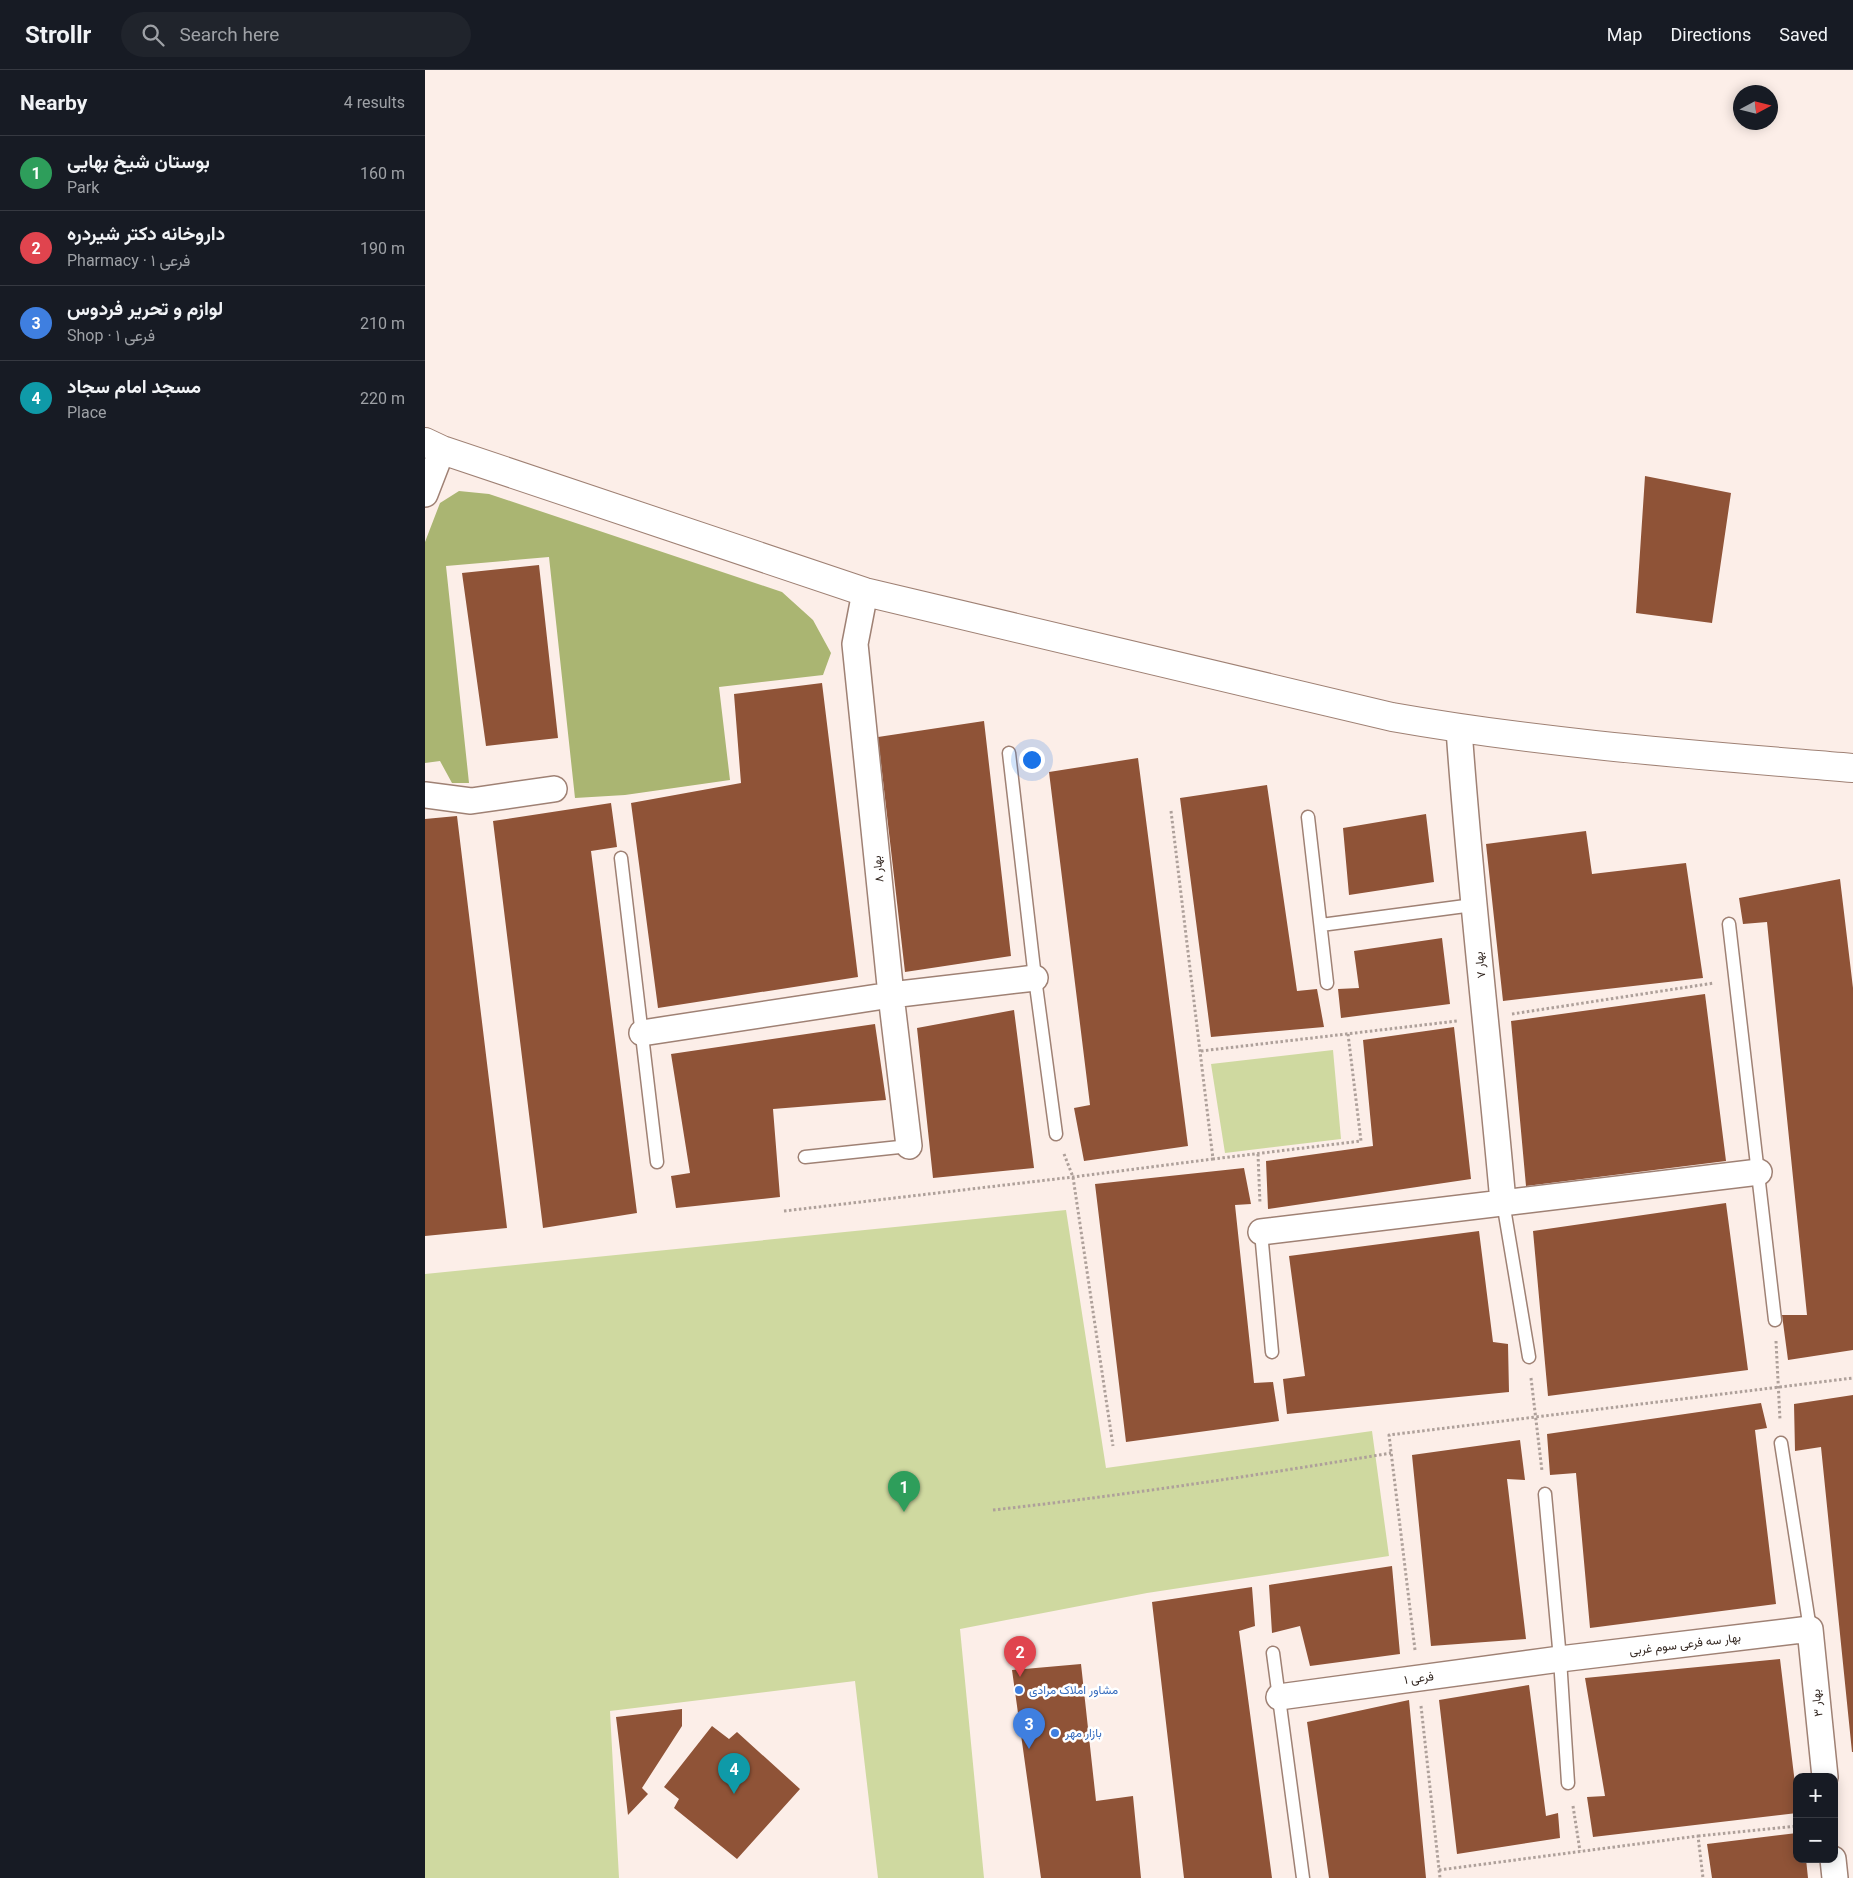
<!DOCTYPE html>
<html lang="en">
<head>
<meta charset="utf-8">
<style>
	:root { --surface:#171b24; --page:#20242c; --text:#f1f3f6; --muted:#9ea1a6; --line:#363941; --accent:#8fb3b3 }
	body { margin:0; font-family:Roboto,Vazirmatn,sans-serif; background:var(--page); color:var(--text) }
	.controls { position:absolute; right:15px; bottom:15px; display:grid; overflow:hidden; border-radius:10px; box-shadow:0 2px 12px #0003 }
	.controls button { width:45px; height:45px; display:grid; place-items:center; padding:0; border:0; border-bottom:1px solid var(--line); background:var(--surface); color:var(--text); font:25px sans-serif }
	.compass { position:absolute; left:1308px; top:15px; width:45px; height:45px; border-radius:50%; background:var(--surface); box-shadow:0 2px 12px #0003; rotate:83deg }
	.you { position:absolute; left:606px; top:689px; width:18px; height:18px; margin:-12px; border:4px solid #fff; border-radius:50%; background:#1a73e8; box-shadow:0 0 0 8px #1a73e833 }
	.badge { display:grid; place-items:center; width:32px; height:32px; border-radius:50%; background:var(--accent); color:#fff; font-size:16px; font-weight:700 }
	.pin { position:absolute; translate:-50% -41px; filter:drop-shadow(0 1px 2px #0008) }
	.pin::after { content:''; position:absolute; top:26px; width:18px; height:15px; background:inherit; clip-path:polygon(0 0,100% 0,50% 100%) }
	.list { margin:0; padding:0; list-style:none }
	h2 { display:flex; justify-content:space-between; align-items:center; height:65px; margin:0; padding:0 20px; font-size:21px }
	h2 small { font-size:16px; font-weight:400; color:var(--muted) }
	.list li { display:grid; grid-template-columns:32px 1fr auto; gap:15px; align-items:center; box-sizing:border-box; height:75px; padding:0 20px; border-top:1px solid var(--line) }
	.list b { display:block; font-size:19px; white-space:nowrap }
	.list p { margin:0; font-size:16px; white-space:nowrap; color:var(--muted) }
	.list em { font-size:16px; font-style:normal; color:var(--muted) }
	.icon { flex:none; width:28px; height:28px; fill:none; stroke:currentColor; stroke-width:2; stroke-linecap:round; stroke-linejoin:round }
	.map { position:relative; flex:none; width:1428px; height:1808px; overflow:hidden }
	header { display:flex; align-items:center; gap:30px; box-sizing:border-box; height:70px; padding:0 25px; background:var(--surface); border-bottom:1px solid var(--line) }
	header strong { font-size:24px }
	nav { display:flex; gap:28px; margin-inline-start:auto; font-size:18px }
	.search { width:350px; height:45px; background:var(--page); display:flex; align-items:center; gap:12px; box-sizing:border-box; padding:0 18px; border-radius:28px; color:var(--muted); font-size:19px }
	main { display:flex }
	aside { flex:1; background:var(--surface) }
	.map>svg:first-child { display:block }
	.green { fill:#cfd9a0 }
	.forest { fill:#aab572 }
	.building { fill:#8f5337 }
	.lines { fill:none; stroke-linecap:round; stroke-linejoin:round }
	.lane-casing { stroke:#9f8174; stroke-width:15 }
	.street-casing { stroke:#9f8174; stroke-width:28 }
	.secondary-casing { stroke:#9f8174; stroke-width:30 }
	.path { stroke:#aea09a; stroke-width:3; stroke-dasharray:2.5 2.5; stroke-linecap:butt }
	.lane { stroke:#fff; stroke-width:12 }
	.street { stroke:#fff; stroke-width:25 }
	.secondary { stroke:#fff; stroke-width:28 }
	.shop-dot { fill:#3f7fe0; stroke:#fff; stroke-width:2 }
	.labels { text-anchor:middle; stroke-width:5; stroke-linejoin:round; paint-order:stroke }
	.street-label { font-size:12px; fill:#31251f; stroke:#fff }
	.shop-label { font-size:12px; fill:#366cbe; stroke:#fff; text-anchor:start }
</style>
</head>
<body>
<header>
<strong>Strollr</strong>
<div class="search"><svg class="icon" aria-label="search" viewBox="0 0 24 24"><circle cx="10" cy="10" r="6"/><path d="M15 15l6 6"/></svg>Search here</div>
<nav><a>Map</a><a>Directions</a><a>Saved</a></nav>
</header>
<main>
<aside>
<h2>Nearby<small>4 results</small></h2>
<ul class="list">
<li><span class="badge" style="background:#2e9e5b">1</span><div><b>بوستان شیخ بهایی</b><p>Park</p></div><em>160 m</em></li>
<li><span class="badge" style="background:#e0444e">2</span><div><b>داروخانه دکتر شیردره</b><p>Pharmacy · فرعی ۱</p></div><em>190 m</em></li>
<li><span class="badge" style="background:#3f7fe0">3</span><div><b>لوازم و تحریر فردوس</b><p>Shop · فرعی ۱</p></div><em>210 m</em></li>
<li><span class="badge" style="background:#0f9aa8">4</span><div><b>مسجد امام سجاد</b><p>Place</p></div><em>220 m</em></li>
</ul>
</aside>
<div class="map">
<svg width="1428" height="1808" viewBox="0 0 1428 1808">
	<rect width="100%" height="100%" fill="#fceee8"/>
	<path class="green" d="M908,980L916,1069L800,1083L786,994Z
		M641,1140L681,1398L947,1361L964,1486L722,1523L535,1559L559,1808H453L430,1611L185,1641L194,1808H0V1204Z"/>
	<path class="forest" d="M34,421L64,424L357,522L388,550L406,583L398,605L294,617L305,710L200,725L150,728L124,487L21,496L44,713H27L15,691L0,693V472L15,433Z"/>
	<path class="building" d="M1220,406L1306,423L1287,553L1211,543Z
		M114,495L133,668L61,676L37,503Z
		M397,613L433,907L233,938L206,733L316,713L309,624Z
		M559,651L586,886L480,902L453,667Z
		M713,688L763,1076L659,1091L649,1038L665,1035L624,702Z
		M842,715L872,921L892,919L899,957L786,967L755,728Z
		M186,733L192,777L166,781L212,1143L118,1158L68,751Z
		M1001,744L1009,812L924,825L918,758Z
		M32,746L82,1158L0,1166V749Z
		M1161,761L1167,804L1261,793L1278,908L1078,931L1061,774Z
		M1415,809L1428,918V1280L1363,1290L1357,1245H1382L1342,852L1318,854L1314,828Z
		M1017,868L1025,934L916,948L913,919L934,918L929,881Z
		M1280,924L1301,1091L1101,1116L1086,951Z
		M589,940L609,1098L508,1108L492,958Z
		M450,954L461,1030L348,1039L355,1127L251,1138L246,1106L265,1103L246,984Z
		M1029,957L1046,1109L843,1139L841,1091L948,1076L938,970Z
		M819,1098L826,1134L810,1135L829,1313L848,1312L854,1351L701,1372L670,1114Z
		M1301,1133L1323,1300L1123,1326L1108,1161Z
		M1054,1161L1068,1272L1083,1274L1084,1322L862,1344L858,1309L880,1306L864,1186Z
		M1428,1325V1682H1427L1396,1377L1370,1381L1369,1334Z
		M1336,1333L1342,1358L1330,1360L1351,1534L1165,1558L1151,1403L1125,1405L1122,1364Z
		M1095,1370L1100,1410L1082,1409L1101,1569L1006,1576L987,1385Z
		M967,1496L975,1584L885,1596L875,1556L847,1563L844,1515Z
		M827,1517L830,1556L814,1561L847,1808H759L727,1532Z
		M1355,1589L1371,1722L1372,1743L1168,1767L1162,1727L1180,1726L1160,1608Z
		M656,1594L671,1731L708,1726L716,1808H616L587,1600Z
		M1104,1615L1121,1746L1133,1743L1135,1768L1032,1784L1014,1630Z
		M984,1630L1001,1808H904L882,1652Z
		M257,1639V1656L217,1718L223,1724L203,1745L191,1647Z
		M287,1656L304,1669L312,1662L375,1719L312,1789L249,1738L254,1729L239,1717Z
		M1372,1763V1789H1381L1383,1808H1287L1282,1774Z"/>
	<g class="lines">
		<defs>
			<path id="lane" d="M584,683L610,908L631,1064
				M883,747L902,913
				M196,788L232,1092
				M1304,854L1350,1250
				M896,855L1048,835
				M380,1087L484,1076
				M1078,1132L1104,1287
				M836,1162L847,1282
				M1356,1373L1385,1559
				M1120,1424L1135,1589L1143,1713
				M848,1583L878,1808"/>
			<path id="street" d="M0,424L17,380
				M440,522L430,574L466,925L484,1076
				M1034,659C1045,817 1064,974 1078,1132
				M0,725L46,731L129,719
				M217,963L466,925L610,908
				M836,1162L1334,1102
				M854,1627L1135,1589L1385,1559L1400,1707
				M1408,1789L1410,1808"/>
			<path id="secondary" d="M0,372L17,380L440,522L967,647C1120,674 1274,685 1428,698"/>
		</defs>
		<use href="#lane" class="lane-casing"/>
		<use href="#street" class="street-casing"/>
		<use href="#secondary" class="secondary-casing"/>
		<path class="path" d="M746,741L788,1089L936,1071L923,964
			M1087,944L1289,913
			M776,981L1032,951
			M639,1084L648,1107L688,1376
			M833,1084L835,1134
			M359,1141L648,1107L788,1089
			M1351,1271L1355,1350
			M1106,1308L1117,1401
			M568,1440C702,1425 834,1405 966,1383
			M990,1580L964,1365L1428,1308
			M996,1636L1015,1808
			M1148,1736L1155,1781
			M1273,1766L1372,1756
			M1014,1800L1273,1766L1278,1808"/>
		<use href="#lane" class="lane"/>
		<use href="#street" class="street"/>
		<use href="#secondary" class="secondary"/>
	</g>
	<g class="shop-dot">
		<circle cx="594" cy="1620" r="5"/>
		<circle cx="630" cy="1663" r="5"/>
	</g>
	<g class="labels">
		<g class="street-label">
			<text transform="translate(453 799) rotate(-96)" y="4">بهار ۸</text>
			<text transform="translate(1055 895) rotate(-97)" y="4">بهار ۷</text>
			<text transform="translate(1260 1574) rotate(-7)" y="4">بهار سه فرعی سوم غربی</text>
			<text transform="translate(994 1608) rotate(-8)" y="4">فرعی ۱</text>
			<text transform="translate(1392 1633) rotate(-96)" y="4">بهار ۳</text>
		</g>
		<g class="shop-label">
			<text x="604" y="1624">مشاور املاک مرادی</text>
			<text x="640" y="1667">بازار مهر</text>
		</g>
	</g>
</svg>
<div class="controls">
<button>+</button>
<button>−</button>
</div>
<svg class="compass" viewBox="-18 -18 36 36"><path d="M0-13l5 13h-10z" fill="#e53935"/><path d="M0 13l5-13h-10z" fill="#9ea1a6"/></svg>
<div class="you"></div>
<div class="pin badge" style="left:479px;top:1442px;background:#2e9e5b">1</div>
<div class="pin badge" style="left:595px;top:1607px;background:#e0444e">2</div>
<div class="pin badge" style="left:604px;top:1679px;background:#3f7fe0">3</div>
<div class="pin badge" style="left:309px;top:1724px;background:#0f9aa8">4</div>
</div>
</main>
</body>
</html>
